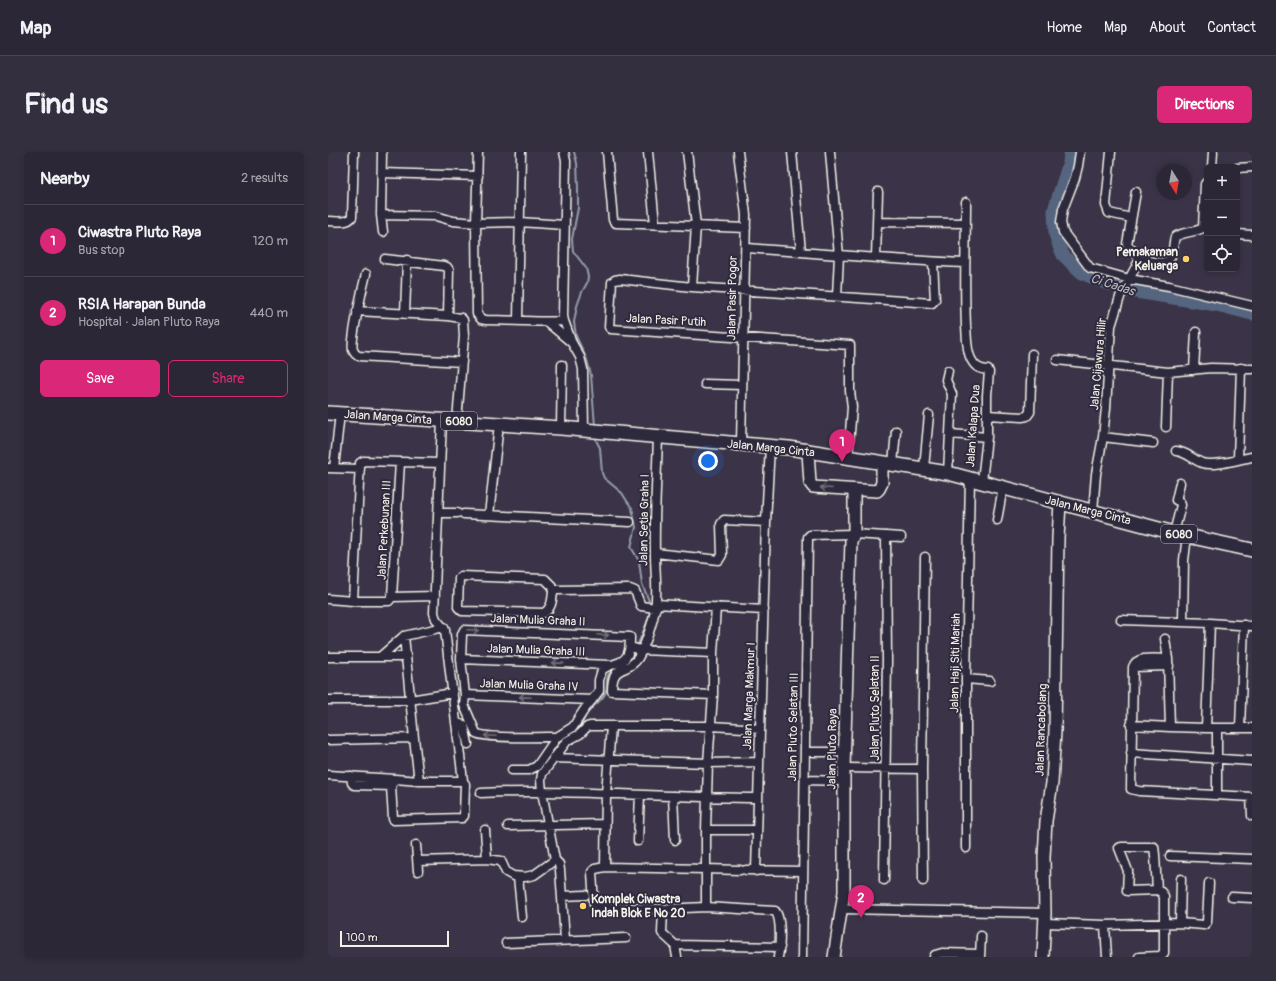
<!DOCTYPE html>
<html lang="en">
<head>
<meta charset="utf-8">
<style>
	:root { --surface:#2c2736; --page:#342f3e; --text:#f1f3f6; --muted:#a6a5ad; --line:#484451; --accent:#db2777 }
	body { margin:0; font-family:Pangolin,sans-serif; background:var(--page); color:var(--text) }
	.controls { position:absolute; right:12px; top:12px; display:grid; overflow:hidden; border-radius:6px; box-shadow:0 2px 6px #0003 }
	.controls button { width:36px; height:36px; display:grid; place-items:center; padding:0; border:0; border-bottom:1px solid var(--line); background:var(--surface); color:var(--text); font:20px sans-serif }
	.compass { position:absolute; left:828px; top:12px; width:36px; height:36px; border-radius:50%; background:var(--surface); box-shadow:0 2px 6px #0003; rotate:169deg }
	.scale { position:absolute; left:12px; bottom:10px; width:109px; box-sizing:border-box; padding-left:4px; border:2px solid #f4f1e8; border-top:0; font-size:11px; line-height:14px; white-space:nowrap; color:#f4f1e8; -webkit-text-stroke:3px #2f2a3d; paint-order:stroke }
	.you { position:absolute; left:380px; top:309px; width:14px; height:14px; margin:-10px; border:3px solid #fff; border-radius:50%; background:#1a73e8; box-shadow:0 0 0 6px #1a73e833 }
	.badge { display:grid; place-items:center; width:26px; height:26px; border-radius:50%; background:var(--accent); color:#fff; font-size:13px; font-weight:700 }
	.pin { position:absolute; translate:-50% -33px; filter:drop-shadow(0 1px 2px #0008) }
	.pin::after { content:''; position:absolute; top:21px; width:14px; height:12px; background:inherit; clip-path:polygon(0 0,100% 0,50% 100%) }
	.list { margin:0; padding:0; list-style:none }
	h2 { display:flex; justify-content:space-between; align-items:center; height:52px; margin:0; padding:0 16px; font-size:17px }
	h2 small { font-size:13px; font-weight:400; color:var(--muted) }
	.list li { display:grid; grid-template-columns:26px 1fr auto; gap:12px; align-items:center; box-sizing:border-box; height:72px; padding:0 16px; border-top:1px solid var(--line) }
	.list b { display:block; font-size:15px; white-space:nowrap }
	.list p { margin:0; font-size:13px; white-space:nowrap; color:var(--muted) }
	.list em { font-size:13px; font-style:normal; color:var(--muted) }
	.actions { display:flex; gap:8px; padding:12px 16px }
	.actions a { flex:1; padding:9px 0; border:1px solid var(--accent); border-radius:6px; text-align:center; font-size:14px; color:var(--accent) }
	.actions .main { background:var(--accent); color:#fff }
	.icon { flex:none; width:22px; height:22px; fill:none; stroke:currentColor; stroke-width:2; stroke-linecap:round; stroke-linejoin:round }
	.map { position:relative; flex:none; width:924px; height:805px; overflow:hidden; border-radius:6px }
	header { display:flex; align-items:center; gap:24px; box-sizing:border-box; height:56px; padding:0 20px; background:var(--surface); border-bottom:1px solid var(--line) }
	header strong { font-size:19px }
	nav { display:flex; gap:22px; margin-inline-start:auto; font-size:14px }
	.intro { display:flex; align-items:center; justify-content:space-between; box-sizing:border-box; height:96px; padding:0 24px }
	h1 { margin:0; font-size:28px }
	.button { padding:10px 18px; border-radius:6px; background:var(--accent); color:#fff; font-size:14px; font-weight:700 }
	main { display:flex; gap:24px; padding:0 24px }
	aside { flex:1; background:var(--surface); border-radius:6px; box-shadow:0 2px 6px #0003 }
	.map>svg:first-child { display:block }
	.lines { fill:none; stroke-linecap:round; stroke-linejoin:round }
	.stream { stroke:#959da9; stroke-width:2 }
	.river { stroke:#55657f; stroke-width:13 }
	.street-casing { stroke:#f4f1e8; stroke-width:11 }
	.secondary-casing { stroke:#f4f1e8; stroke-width:14 }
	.primary-casing { stroke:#f4f1e8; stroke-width:16 }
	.street { stroke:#2f2a3d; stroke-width:8 }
	.secondary { stroke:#2f2a3d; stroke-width:11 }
	.primary { stroke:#2f2a3d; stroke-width:13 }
	.oneway { stroke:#747079 }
	.poi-dot { fill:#ffd166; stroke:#2f2a3d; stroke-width:1.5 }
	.labels { text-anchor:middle; stroke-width:4; stroke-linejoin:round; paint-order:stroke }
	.shield { fill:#2f2a3d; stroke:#b9b5b5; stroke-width:1 }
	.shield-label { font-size:11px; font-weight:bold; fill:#f4f1e8 }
	.poi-label { font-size:12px; font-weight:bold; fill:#f4f1e8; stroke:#2f2a3d; text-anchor:end }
	.street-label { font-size:12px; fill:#f4f1e8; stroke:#2f2a3d }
	.water-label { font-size:13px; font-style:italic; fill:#b4b9be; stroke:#2f2a3d }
</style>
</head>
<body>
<header>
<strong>Map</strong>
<nav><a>Home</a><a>Map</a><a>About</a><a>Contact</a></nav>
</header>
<div class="intro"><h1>Find us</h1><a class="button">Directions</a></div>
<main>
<aside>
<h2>Nearby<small>2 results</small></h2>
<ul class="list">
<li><span class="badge">1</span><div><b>Ciwastra Pluto Raya</b><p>Bus stop</p></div><em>120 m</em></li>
<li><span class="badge">2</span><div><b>RSIA Harapan Bunda</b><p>Hospital · Jalan Pluto Raya</p></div><em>440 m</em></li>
</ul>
<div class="actions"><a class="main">Save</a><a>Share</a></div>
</aside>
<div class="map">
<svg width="924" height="805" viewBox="0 0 924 805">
	<rect width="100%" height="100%" fill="#3b3448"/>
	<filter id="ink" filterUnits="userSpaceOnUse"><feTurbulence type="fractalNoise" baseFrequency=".025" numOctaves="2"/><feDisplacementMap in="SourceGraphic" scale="8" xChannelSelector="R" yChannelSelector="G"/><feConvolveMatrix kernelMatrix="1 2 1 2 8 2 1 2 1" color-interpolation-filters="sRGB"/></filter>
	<g filter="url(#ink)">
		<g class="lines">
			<path class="stream" d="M246,0L249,11L250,36V56L244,87L245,99L258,116L260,125L259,131L254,140L249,154L246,170L248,184L259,208L263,223L267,274
				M268,285V288L272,296L274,321L276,326L294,341L299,349L304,356L308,375L303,395L311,409L314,432L321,449
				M310,492L320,468L322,460
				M298,510L302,507
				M247,581C256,573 254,568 260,560C265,554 273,549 277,542C283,530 272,526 289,515
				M210,619L235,589"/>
			<path class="river" d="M742,0L741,11L726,58L727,82L731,94L735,103L745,113L754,121L770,128L802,139L889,153L924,162"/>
			<defs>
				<path id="street" d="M54,0L53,63L55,80
					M150,0L148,71L149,162L153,167L158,168C184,168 210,171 236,169
					M236,0L238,9L235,164L236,169L244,191L252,205L255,217L256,278
					M279,0L285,68L288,71L418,76
					M320,0L327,72
					M359,0L368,73L364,135
					M410,0L418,63L413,292
					M464,0L473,100
					M502,0L511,104L509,144
					M752,0L750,14L747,26L735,57L733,70L735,80L762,116L801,127L841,134L924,154
					M783,0L778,53L781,61L803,66
					M884,15L885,0
					M909,16L924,15
					M54,21L150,24
					M808,40L799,92L812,107
					M638,50C638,91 636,132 638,174C639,184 638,197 643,207C647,215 651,217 660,218L661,220L659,243V285L654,329
					M53,63L108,64L125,69L148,71L191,70L237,73
					M0,69C8,69 19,72 24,65L26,0
					M550,70L638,71
					M909,82L924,83
					M418,96C491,101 564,108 637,111
					M548,105L550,40
					M57,107L116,114L119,115L121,118L120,164
					M38,122C35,134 22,190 25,198C26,201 28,203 31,204L134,210
					M29,159L120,164L133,166L135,168L136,184L129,269
					M77,162L79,108
					M190,168L193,0
					M219,170L244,191
					M729,208L840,220L883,216L924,217
					M866,218L868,180
					M620,219L618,228L624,242L620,321
					M377,232L414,233
					M659,263L694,265L699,264L702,260L704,202
					M114,268L106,461L108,467L117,478L135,629
					M838,275L840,220
					M233,276L234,213
					M623,282L659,285
					M330,284C329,323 326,363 327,402C327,419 330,442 327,457C325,470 317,494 310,506C299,523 284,510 284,539L385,543
					M775,285L825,291
					M848,299C859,300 864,307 874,311C886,315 911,307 924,305
					M520,306L524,255L522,239V193L283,177L281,175L284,130L287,128L292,127L364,135L604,151L607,148L605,110
					M910,307L913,216
					M565,312L568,279
					M0,316L32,317
					M6,316L12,261
					M596,316L601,263
					M765,359L768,322L775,285L778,256L783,174L793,142L812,107C819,108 837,115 842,106C846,100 845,91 847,85C856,79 866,81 875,76L877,32L879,30
					M110,361H129
					M136,362L302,370
					M161,363L171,272
					M669,368L675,335
					M846,381L853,353L852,350L848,348L852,331
					M327,401L391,408L394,403L393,372L396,368L438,370
					M224,434L217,427L133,424L131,426L130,455L134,459L216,461C224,456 224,448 225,440
					M229,438L302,437L307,439L313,454L328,456
					M64,445L61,449H25L32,311L35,309L112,311
					M64,445L72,310
					M64,445L107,444
					M0,447L25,449
					M328,452L436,458
					M388,455L385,501V543L380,611L378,678H429
					M793,468L882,471
					M855,470L856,408L859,384
					M916,473L912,576H924
					M837,487L840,507
					M302,495L313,498L385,501
					M0,505H52L76,484L116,475
					M52,505H77
					M133,507L282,513
					M841,514L805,515L803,637L811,639L924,645
					M638,527L662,529
					M137,543L264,548
					M0,548H82L125,541
					M128,571L136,573L140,592
					M803,573L842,575L840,507C829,507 809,503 805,515
					M842,575L878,576
					M889,576H912
					M86,586L91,629
					M0,588L86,586L76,484
					M477,600H517
					M803,601L924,609
					M225,606L380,611L431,610
					M516,616L594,617L597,405
					M594,617L595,729
					M184,618H201L209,614L229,585L245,575L256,558L271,539V528L274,518C280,513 286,513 292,510C302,506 302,494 302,485L136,478L134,482L133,507L137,543L136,553L148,581C157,587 215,585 229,585
					M0,623L67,627
					M23,624L24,631L26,633L63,634
					M67,627L91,629H135L137,632L136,664L134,666L66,668L65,667L63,634Z
					M477,628L516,629
					M153,641C245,637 338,646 430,646
					M889,642V576H878L882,471L924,474
					M345,644L347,688
					M923,645L924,664
					M180,674L277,672
					M157,678L159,707
					M378,678V717L277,715L278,642L283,574H383L432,577
					M310,689L312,643
					M88,693L90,719
					M638,696V527L642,326
					M842,704L924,707
					M227,708L231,712L232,718L237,788
					M90,709L159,707L173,709L178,720L185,724L197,725L206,723L227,708L214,640L213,628L214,622L239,589L252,582L259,575L262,574H283
					M277,715L267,717L264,720L266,752L270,755L335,757
					M412,718L378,717V755L335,757L334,781L347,793L452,795
					M418,718L474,719
					M428,719L438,370L442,294
					M190,725L194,765
					M556,728L559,508L558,384
					M234,744L257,743
					M904,745L924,746
					M378,755L447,759C454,766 452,795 450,805
					M514,757L717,761
					M717,771L777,773L852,771L876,773L879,770L881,731
					M852,771L853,727
					M777,773L779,805
					M178,791L298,786
					M347,793L349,805
					M474,805L480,385L482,383L526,382L573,385
					M606,805L607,803L614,801L652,802
					M652,805L653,784
					M811,805L832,804L836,801V744L833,740L829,738L827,703L826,695H793L791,696L800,719L799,739L829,738"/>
				<path id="secondary" d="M480,300L482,331L485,335L549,339L551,337L554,331V311
					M506,805L516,740V616L523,389L526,382V338
					M715,805L717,761L716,705L718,669L724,631L727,579L730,386L732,351"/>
				<path id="primary" d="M0,261L233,276L413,292L461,296L620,321L846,381L924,398"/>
			</defs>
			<use href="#street" class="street-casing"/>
			<use href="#secondary" class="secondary-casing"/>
			<use href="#primary" class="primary-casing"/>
			<use href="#street" class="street"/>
			<use href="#secondary" class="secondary"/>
			<use href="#primary" class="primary"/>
		</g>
		<defs><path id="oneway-shaft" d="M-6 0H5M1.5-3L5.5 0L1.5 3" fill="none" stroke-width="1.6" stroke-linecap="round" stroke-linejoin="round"/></defs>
		<g class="oneway">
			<use href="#oneway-shaft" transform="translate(498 336) rotate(-175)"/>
			<use href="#oneway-shaft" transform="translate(145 478) rotate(2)"/>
			<use href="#oneway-shaft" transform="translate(275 483) rotate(2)"/>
			<use href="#oneway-shaft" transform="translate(230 511) rotate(-178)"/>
			<use href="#oneway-shaft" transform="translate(197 545) rotate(-178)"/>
			<use href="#oneway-shaft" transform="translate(162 584) rotate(-177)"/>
		</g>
	</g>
	<g class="poi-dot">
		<circle cx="858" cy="107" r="4"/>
		<circle cx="255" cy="754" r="4"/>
	</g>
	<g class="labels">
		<g class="shield">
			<rect x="113" y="260" width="36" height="18" rx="3"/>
			<rect x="833" y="373" width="36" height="18" rx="3"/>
		</g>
		<g class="shield-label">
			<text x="131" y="273">6080</text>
			<text x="851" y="386">6080</text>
		</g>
		<g class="poi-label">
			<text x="850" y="104">Pemakaman<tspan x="850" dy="14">Keluarga</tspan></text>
			<text x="263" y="751" text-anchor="start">Komplek Ciwastra<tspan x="263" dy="14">Indah Blok E No 20</tspan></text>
		</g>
		<g class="street-label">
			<text transform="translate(404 146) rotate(-89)" y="4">Jalan Pasir Pogor</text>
			<text transform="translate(338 168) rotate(3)" y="4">Jalan Pasir Putih</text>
			<text transform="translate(770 212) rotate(-85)" y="4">Jalan Cijawura Hilir</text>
			<text transform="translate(60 265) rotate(4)" y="4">Jalan Marga Cinta</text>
			<text transform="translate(645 274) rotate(-86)" y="4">Jalan Kalapa Dua</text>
			<text transform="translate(443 296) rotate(6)" y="4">Jalan Marga Cinta</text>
			<text transform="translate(760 358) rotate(14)" y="4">Jalan Marga Cinta</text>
			<text transform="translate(316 368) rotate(-89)" y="4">Jalan Setia Graha I</text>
			<text transform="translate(56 378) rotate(-87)" y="4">Jalan Perkebunan III</text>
			<text transform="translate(210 468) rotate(2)" y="4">Jalan Mulia Graha II</text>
			<text transform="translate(208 498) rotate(2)" y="4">Jalan Mulia Graha III</text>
			<text transform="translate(627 511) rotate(-89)" y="4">Jalan Haji Siti Mariah</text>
			<text transform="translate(201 533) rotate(2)" y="4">Jalan Mulia Graha IV</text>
			<text transform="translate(421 544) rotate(-88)" y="4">Jalan Marga Makmur I</text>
			<text transform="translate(547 556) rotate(-90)" y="4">Jalan Pluto Selatan II</text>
			<text transform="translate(465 575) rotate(-89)" y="4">Jalan Pluto Selatan III</text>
			<text transform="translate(713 578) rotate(-88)" y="4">Jalan Rancabolang</text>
			<text transform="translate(504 597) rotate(-89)" y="4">Jalan Pluto Raya</text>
		</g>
		<g class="water-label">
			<text transform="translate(785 132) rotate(18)" y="5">Ci Cadas</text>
		</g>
	</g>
</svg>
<div class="controls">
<button>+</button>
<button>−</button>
<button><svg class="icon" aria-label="locate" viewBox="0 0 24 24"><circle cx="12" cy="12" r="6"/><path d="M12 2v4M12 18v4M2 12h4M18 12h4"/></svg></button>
</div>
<svg class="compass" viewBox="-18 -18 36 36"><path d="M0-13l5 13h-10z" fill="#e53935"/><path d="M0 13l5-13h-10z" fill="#a6a5ad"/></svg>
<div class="scale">100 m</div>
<div class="you"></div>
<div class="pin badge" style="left:514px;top:310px">1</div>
<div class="pin badge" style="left:533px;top:766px">2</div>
</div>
</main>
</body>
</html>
